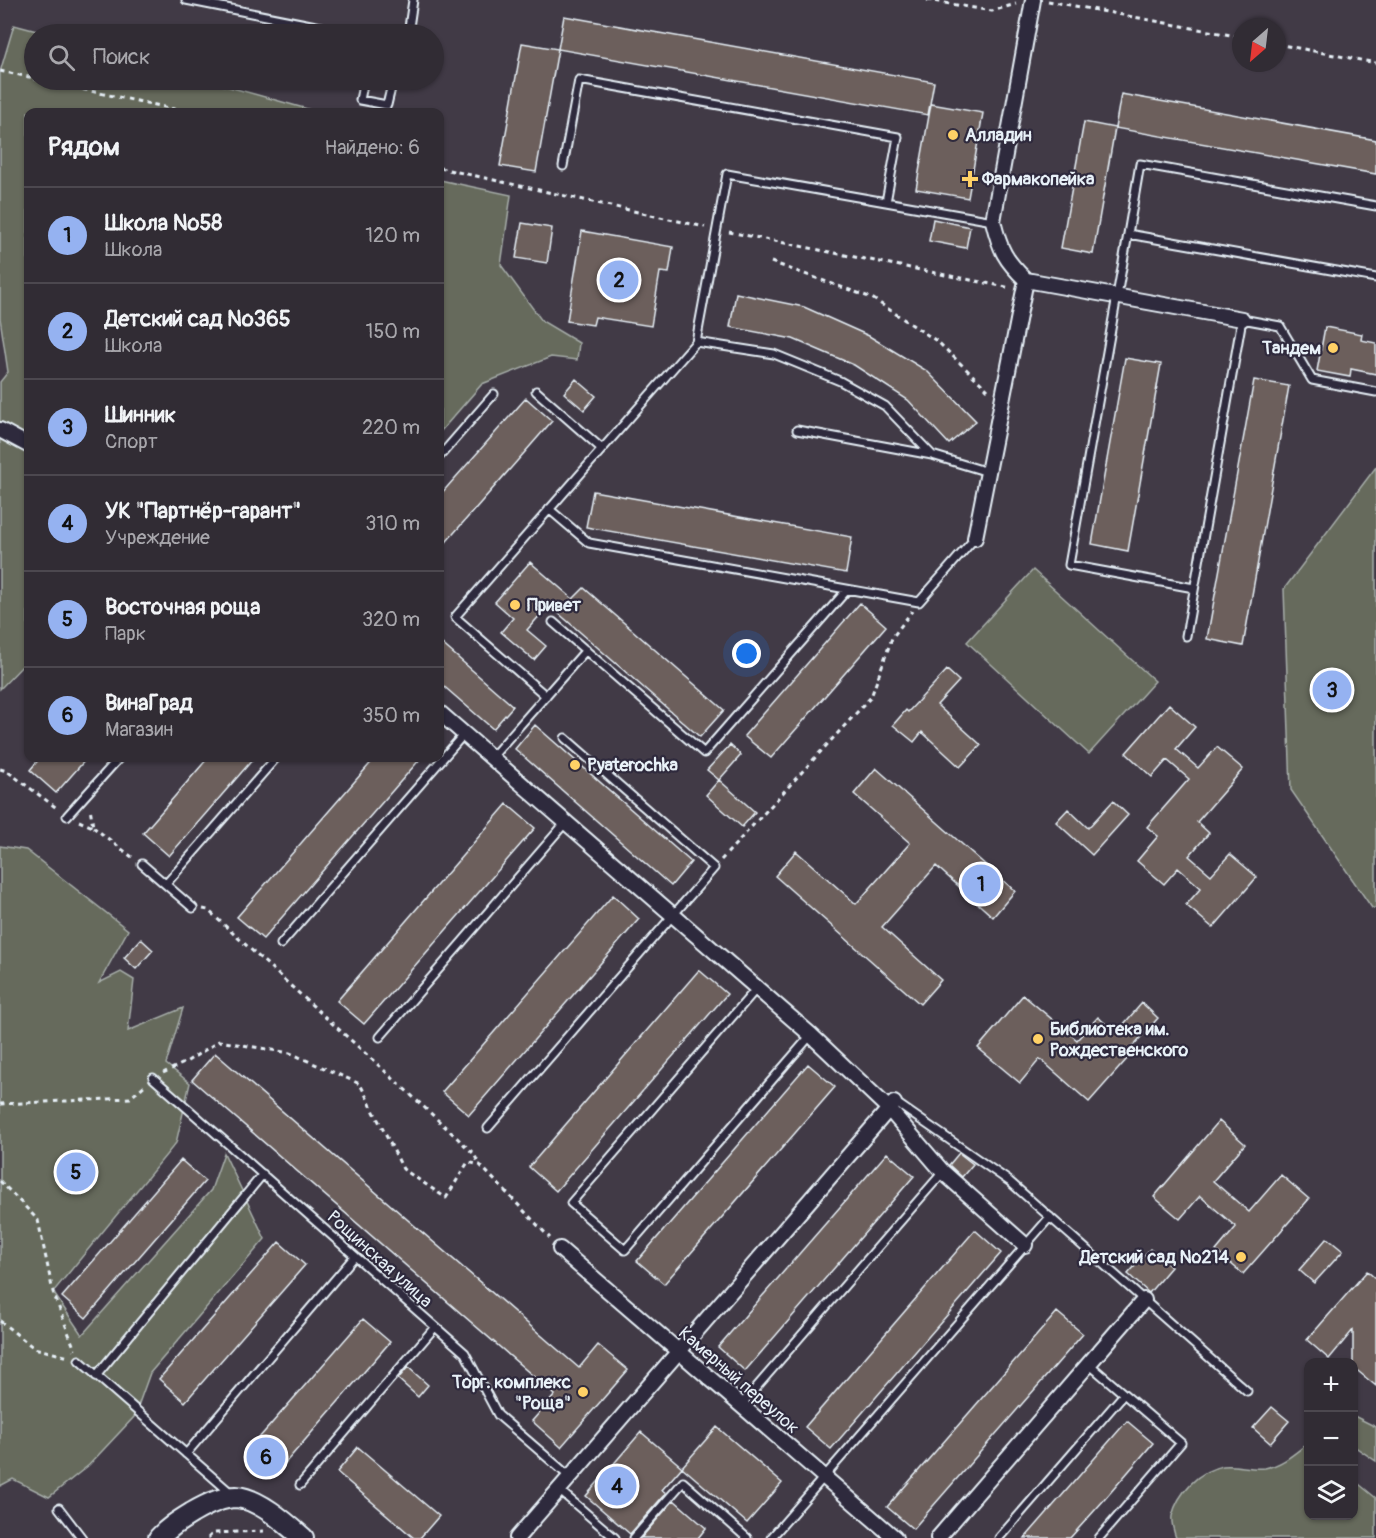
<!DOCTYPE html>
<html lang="ru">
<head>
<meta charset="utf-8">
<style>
	:root { --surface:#312c34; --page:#39343c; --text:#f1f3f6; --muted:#a8a7ac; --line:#4c484f; --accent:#95b2f1 }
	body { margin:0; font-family:Pangolin,sans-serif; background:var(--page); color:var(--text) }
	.controls { position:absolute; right:18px; bottom:18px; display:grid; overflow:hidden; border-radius:12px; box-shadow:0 2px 4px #0004 }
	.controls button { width:54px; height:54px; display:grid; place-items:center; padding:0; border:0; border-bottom:2px solid var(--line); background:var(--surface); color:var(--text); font:30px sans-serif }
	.compass { position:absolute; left:1232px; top:18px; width:54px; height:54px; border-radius:50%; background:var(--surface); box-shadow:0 2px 4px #0004; rotate:208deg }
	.you { position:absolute; left:747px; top:654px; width:21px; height:21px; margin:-15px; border:4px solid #fff; border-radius:50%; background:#1a73e8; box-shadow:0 0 0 9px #1a73e833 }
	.badge { display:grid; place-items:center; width:39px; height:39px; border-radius:50%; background:var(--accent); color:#111; font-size:20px; font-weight:700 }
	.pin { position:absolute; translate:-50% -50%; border:3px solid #fff; box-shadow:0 2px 6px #0006 }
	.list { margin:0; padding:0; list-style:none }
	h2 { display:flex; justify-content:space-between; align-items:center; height:78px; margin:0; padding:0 24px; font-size:26px }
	h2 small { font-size:20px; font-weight:400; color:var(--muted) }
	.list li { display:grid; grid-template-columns:39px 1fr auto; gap:18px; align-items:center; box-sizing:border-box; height:96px; padding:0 24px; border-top:2px solid var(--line) }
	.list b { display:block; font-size:22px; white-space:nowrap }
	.list p { margin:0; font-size:20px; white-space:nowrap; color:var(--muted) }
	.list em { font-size:20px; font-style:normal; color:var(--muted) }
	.icon { flex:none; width:33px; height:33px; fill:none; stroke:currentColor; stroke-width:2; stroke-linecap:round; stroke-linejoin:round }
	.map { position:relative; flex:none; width:1376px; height:1538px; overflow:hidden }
	.search { position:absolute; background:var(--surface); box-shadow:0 2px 4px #0004; left:24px; top:24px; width:420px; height:66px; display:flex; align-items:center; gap:15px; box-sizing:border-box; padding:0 21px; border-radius:33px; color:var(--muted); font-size:22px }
	.panel { position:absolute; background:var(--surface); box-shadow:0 2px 4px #0004; left:24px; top:108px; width:420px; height:654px; border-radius:12px }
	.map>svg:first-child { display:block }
	.green { fill:#666a5c; stroke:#a7aeaa; stroke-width:1.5 }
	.building { fill:#6c5f5b; stroke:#e8f1f8; stroke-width:1.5 }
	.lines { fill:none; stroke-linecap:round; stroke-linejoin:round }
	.service-casing { stroke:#e8f1f8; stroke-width:11 }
	.minor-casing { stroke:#e8f1f8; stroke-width:18 }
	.secondary-casing { stroke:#e8f1f8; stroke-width:24 }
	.path { stroke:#e8f1f8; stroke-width:3; stroke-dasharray:4.5 4.5; stroke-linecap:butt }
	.service { stroke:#2f2a3d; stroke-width:7 }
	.minor { stroke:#2f2a3d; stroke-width:14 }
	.secondary { stroke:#2f2a3d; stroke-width:20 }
	.poi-dot { fill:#ffd166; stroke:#2f2a3d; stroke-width:2 }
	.labels { text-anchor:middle; stroke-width:4.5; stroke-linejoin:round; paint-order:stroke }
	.poi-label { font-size:18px; font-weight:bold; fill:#e8f1f8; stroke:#2f2a3d; text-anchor:start }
	.street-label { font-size:18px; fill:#e8f1f8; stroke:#2f2a3d }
</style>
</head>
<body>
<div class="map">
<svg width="1376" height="1538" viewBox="0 0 1376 1538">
	<rect width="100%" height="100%" fill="#413a46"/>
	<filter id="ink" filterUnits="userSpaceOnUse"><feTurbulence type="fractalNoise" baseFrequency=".0167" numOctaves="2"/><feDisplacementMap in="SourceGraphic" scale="12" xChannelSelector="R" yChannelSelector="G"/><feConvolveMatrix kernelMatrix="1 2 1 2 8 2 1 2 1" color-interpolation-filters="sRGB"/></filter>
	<g filter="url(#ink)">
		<path class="green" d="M14,25L48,34H34V80H204L318,112H28V660L0,689V382L8,372L0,318V72Z
			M440,180L511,195L501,265L542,321L579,343L577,360L551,357L482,384L440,432Z
			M1376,467V908H1372L1291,790L1284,589Z
			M1033,570L1155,681L1089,754L967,642Z
			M0,846L26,850L128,930L99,983L121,972L134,980L128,1031L183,1008L166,1064L190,1083L176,1143L53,1292L82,1335L211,1190L224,1153L265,1239L150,1373L134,1417L89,1465L49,1497L13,1479L0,1486Z
			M1354,1416L1376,1427V1461L1354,1446Z
			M1308,1443V1516H1354V1480L1376,1498V1538H1176C1174,1532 1171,1522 1172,1516C1178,1493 1199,1470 1223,1466C1236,1464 1251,1470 1265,1468C1282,1465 1294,1454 1308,1443Z"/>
		<path class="building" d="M564,16L934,82L928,115L558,49Z
			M522,43L558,49L536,172L500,166Z
			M1121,94L1376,140V174L1115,128Z
			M931,104L983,113L968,198L916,189Z
			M1084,122L1115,128L1093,254L1061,248Z
			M933,219L970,227L966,248L929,241Z
			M522,223L552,228L547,263L516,258Z
			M582,231L673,247L669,273L660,272L651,326L595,317L593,325L567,321Z
			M736,293L804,307L869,336L927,371L976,421L949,444L908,400L854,365L793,339L730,327Z
			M1325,327L1362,334L1361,340L1376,343V374L1351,369L1350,377L1317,371Z
			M1125,358L1161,364L1128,551L1092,544Z
			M576,379L596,396L584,410L564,393Z
			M1254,380L1289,386L1243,646L1207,639Z
			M526,398L552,421L440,549V495Z
			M593,491L852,537L846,573L586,527Z
			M530,562L573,599L584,588L724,710L700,737L549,605L527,630L546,646L534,660L501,632L513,618L495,602Z
			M860,603L886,626L771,758L744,736Z
			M440,642L513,706L493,729L440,683Z
			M947,670L959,681L937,705L981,745L960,767L922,732L914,742L893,725L906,710L908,712Z
			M1169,704L1195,727L1176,749L1198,768L1217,747L1243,769L1197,822L1209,833L1189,856L1211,875L1230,854L1257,877L1213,928L1186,905L1201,888L1178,868L1164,884L1137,861L1158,836L1147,827L1189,779L1167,760L1152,777L1126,753Z
			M535,725L691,862L671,886L515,749Z
			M730,745L741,755L719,780L707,770Z
			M40,758H87L56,793L30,770Z
			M208,758H254L169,856L143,833Z
			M375,758H421L263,939L237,917Z
			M876,768L1015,891L993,917L936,866L882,927L941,980L920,1004L775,876L796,851L856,904L910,843L854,794Z
			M719,780L755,812L742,827L706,795Z
			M1113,801L1128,815L1092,855L1056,822L1068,809L1088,828Z
			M507,804L535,828L364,1024L337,1001Z
			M613,895L639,919L469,1115L442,1092Z
			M141,939L153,950L136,969L124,958Z
			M699,970L727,994L556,1191L529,1167Z
			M1023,995L1077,1040L1098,1017L1116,1033L1142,1003L1158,1018L1132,1047L1135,1050L1089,1102L1040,1059L1020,1083L978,1048Z
			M215,1053L579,1368L598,1345L628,1370L561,1447L532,1421L555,1395L192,1080Z
			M808,1064L835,1087L664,1284L637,1261Z
			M1219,1121L1245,1144L1213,1181L1249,1212L1281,1175L1309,1199L1243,1274L1216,1251L1236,1227L1200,1196L1180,1219L1154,1197Z
			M887,1153L914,1176L745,1371L718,1347Z
			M959,1153L973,1164L962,1177L949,1165Z
			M181,1160L205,1181L86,1318L62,1297Z
			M975,1230L1001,1253L831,1449L805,1427Z
			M1327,1238L1343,1251L1314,1283L1299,1270Z
			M279,1242L305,1265L185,1402L159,1379Z
			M1150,1249L1171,1267L1149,1293L1128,1274Z
			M1367,1271L1376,1279V1386L1353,1367V1330L1329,1359L1307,1340Z
			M1057,1312L1083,1334L913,1529L887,1507Z
			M363,1319L390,1342L280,1469L252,1446Z
			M408,1367L428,1385L418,1397L398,1379Z
			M1272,1407L1289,1421L1270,1443L1253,1428Z
			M1127,1421L1153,1443L1104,1500L1070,1538H1025Z
			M717,1427L782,1483L747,1523L682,1467Z
			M641,1432L682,1467L662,1490L666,1493L630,1534L586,1496Z
			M358,1447L439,1516L420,1538H414L337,1472Z
			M674,1500L706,1528L698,1538H641Z"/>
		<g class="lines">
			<defs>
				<path id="service" d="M186,0L356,34
					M408,34L413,0
					M364,80L360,100L387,105L393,80
					M563,166L579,80L898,137L886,202L993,221
					M1376,206L1140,164L1128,234L1376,278
					M1128,234L1069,565L1194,588
					M696,342L774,354L840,381L885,406L932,455L988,472
					M536,391L602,449
					M797,430L932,455
					M440,456L494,394
					M549,509L589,543L919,602L975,538
					M553,622L704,753L847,590
					M1186,636L1242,319L1280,326L1312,380L1376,392
					M546,696L455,617L696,342L727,174L886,202
					M492,757L586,650
					M67,816L119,758
					M142,864L193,908
					M166,884L276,758
					M281,944L464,734
					M757,988L571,1203L625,1250L811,1035
					M380,1037L566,822
					M153,1078L465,1353L498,1415L570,1477
					M895,1102L1009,1181L1247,1391
					M488,1128L714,868L565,738
					M79,1360L232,1494
					M1089,1364L1181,1443L1099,1538
					M96,1376L263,1174
					M741,1405L943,1172
					M186,1454L355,1256
					M300,1485L435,1327
					M559,1490L615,1538
					M59,1508L82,1538
					M634,1538L683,1482L747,1538
					M771,1538L1050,1217
					M999,1538L1124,1394"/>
				<path id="minor" d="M1033,0L993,221C1000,250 1005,260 1026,280L1242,319
					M0,430L28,445
					M975,538L1026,280
					M440,713L811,1035L889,1109L943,1172L1025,1245
					M560,1249L895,1538
					M517,1538L894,1103
					M938,1538L1144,1300"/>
				<path id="secondary" d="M159,1538C169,1527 179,1521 192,1513C204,1506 221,1497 236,1497C258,1498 287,1524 303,1538"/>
			</defs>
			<use href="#service" class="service-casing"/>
			<use href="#minor" class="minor-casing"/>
			<use href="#secondary" class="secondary-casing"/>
			<path class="path" d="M927,0L992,11L1016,4
				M1048,1L1241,37
				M1277,44L1376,63
				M0,71L34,78
				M39,80L188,112
				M440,168L705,227
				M729,232L1011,288
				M771,262L872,298L938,342L988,390
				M0,769L7,771L58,809
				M79,821L93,827L90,807
				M93,827L132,857
				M721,860L871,697L892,638L912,611
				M203,909L208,910C296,992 387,1071 474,1154L479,1164
				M163,1073L186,1062L219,1041L290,1053L360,1084L403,1169L446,1198L468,1162L480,1165L550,1238
				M0,1104L130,1098L146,1084
				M0,1181L38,1220L53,1292L75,1350
				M0,1321L34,1348L69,1357
				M208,1538L213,1533L264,1531"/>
			<use href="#service" class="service"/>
			<use href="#minor" class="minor"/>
			<use href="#secondary" class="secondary"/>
		</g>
	</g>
	<g class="poi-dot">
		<circle cx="953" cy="135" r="6"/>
		<path d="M967 170h6v6h6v6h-6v6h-6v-6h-6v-6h6z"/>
		<circle cx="1333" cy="348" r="6"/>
		<circle cx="515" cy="605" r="6"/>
		<circle cx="575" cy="765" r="6"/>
		<circle cx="1038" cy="1039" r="6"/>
		<circle cx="1241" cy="1257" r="6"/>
		<circle cx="583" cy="1392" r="6"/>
	</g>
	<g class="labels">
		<g class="poi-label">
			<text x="965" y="141">Алладин</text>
			<text x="982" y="185">Фармакопейка</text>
			<text x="1321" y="354" text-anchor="end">Тандем</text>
			<text x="527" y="611">Привет</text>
			<text x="587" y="771">Pyaterochka</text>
			<text x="1050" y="1035">Библиотека им.<tspan x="1050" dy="21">Рождественского</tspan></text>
			<text x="1229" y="1263" text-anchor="end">Детский сад №214</text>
			<text x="571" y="1388" text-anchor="end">Торг. комплекс<tspan x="571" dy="21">"Роща"</tspan></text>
		</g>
		<g class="street-label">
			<text transform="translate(380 1259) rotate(42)" y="6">Рощинская улица</text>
			<text transform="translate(739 1380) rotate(41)" y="6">Камерный переулок</text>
		</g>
	</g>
</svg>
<div class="controls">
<button>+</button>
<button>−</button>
<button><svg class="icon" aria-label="layers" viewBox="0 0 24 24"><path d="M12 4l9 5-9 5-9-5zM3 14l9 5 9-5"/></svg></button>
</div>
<svg class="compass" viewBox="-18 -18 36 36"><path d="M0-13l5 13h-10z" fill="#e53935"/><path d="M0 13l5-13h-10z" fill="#a8a7ac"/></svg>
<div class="you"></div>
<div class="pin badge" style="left:981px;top:884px">1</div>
<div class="pin badge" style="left:619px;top:280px">2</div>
<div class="pin badge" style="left:1332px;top:690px">3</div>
<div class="pin badge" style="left:617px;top:1486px">4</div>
<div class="pin badge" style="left:76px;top:1172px">5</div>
<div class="pin badge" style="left:266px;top:1457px">6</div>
<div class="search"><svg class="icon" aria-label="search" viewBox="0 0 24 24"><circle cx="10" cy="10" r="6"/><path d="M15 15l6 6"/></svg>Поиск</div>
<section class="panel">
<h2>Рядом<small>Найдено: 6</small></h2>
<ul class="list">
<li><span class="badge">1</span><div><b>Школа №58</b><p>Школа</p></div><em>120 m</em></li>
<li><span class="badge">2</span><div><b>Детский сад №365</b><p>Школа</p></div><em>150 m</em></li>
<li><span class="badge">3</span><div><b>Шинник</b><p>Спорт</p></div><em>220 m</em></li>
<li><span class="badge">4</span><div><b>УК &quot;Партнёр-гарант&quot;</b><p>Учреждение</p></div><em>310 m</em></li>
<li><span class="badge">5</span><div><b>Восточная роща</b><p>Парк</p></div><em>320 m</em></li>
<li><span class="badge">6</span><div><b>ВинаГрад</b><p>Магазин</p></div><em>350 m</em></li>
</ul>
</section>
</div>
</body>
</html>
